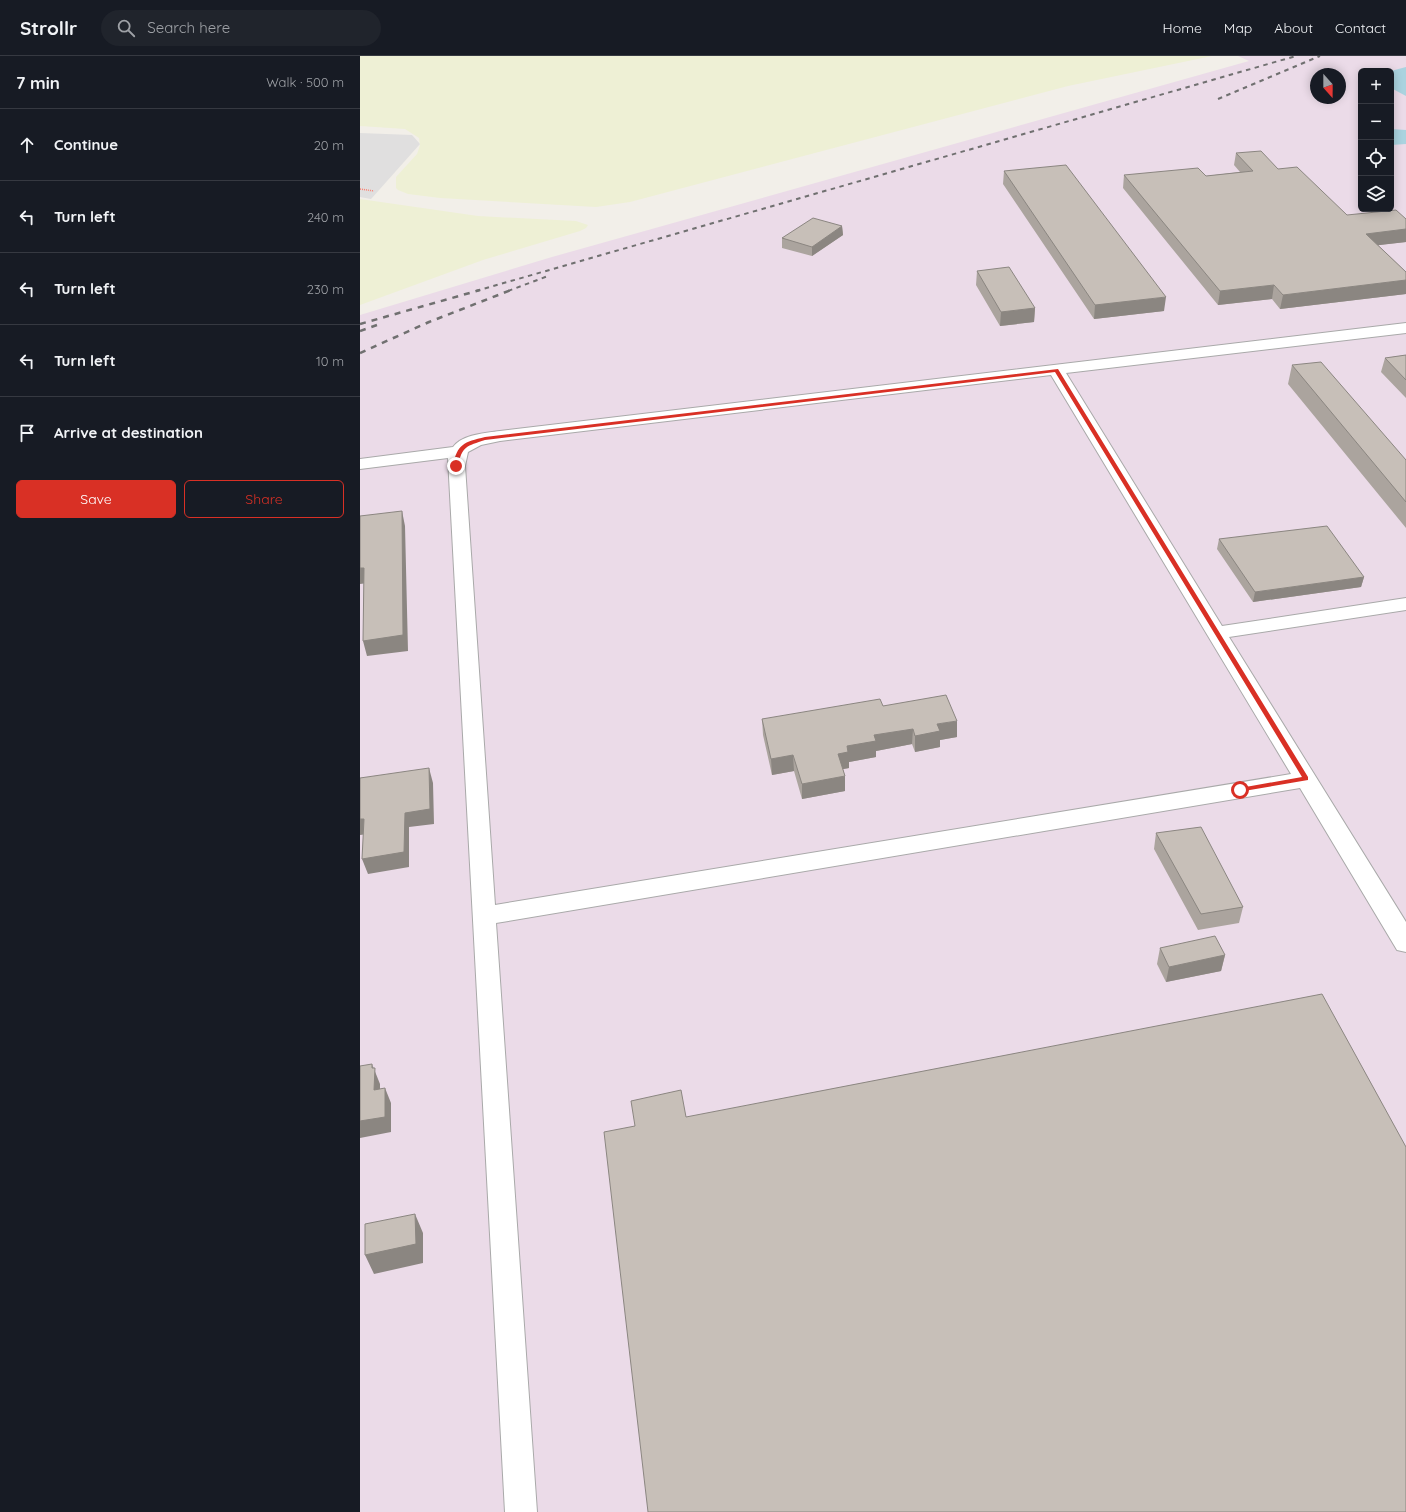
<!DOCTYPE html>
<html lang="en">
<head>
<meta charset="utf-8">
<style>
	:root { --surface:#171b24; --page:#20242c; --text:#f1f3f6; --muted:#9ea1a6; --line:#363941; --accent:#d93025 }
	body { margin:0; font-family:Quicksand,sans-serif; background:var(--page); color:var(--text) }
	.controls { position:absolute; right:12px; top:12px; display:grid; overflow:hidden; border-radius:6px; box-shadow:0 2px 10px #0003 }
	.controls button { width:36px; height:36px; display:grid; place-items:center; padding:0; border:0; border-bottom:1px solid var(--line); background:var(--surface); color:var(--text); font:20px sans-serif }
	.compass { position:absolute; left:950px; top:12px; width:36px; height:36px; border-radius:50%; background:var(--surface); box-shadow:0 2px 10px #0003; rotate:159deg }
	.stop { position:absolute; width:12px; height:12px; margin:-9px; border:3px solid #d93025; border-radius:50%; background:#fff }
	.stop.end { background:#d93025; border-color:#fff; box-shadow:0 1px 4px #0008 }
	.list { margin:0; padding:0; list-style:none }
	h2 { display:flex; justify-content:space-between; align-items:center; height:52px; margin:0; padding:0 16px; font-size:17px }
	h2 small { font-size:13px; font-weight:400; color:var(--muted) }
	.list li { display:grid; grid-template-columns:26px 1fr auto; gap:12px; align-items:center; box-sizing:border-box; height:72px; padding:0 16px; border-top:1px solid var(--line) }
	.list b { display:block; font-size:15px; white-space:nowrap }
	.list em { font-size:13px; font-style:normal; color:var(--muted) }
	.actions { display:flex; gap:8px; padding:12px 16px }
	.actions a { flex:1; padding:9px 0; border:1px solid var(--accent); border-radius:6px; text-align:center; font-size:14px; color:var(--accent) }
	.actions .main { background:var(--accent); color:#fff }
	.icon { flex:none; width:22px; height:22px; fill:none; stroke:currentColor; stroke-width:2; stroke-linecap:round; stroke-linejoin:round }
	.map { position:relative; flex:none; width:1046px; height:1456px; overflow:hidden }
	header { display:flex; align-items:center; gap:24px; box-sizing:border-box; height:56px; padding:0 20px; background:var(--surface); border-bottom:1px solid var(--line) }
	header strong { font-size:19px }
	nav { display:flex; gap:22px; margin-inline-start:auto; font-size:14px }
	.search { width:280px; height:36px; background:var(--page); display:flex; align-items:center; gap:10px; box-sizing:border-box; padding:0 14px; border-radius:22px; color:var(--muted); font-size:15px }
	main { display:flex }
	aside { flex:1; background:var(--surface) }
	.map>svg:first-child { display:block }
	.residential { fill:#e0dfdf }
	.industrial { fill:#ebdbe8; fill-rule:evenodd }
	.farmland { fill:#eef0d5 }
	.water { fill:#aad3df }
	.lines { fill:none; stroke-linecap:round; stroke-linejoin:round }
	.minor-casing { stroke:#a9a9a9; stroke-width:2 }
	.path { stroke:#fa8072; stroke-width:1.5; stroke-dasharray:1 1; stroke-linecap:butt }
	.minor { fill:#fff; fill-rule:evenodd }
	.rail-far1 { stroke:#707070; stroke-width:2; stroke-dasharray:4.5 4.5; stroke-linecap:butt }
	.rail { stroke:#707070; stroke-width:2.5; stroke-dasharray:6 6; stroke-linecap:butt }
	.wall { fill:#aba49e }
	.shaded-wall { fill:#8b8681 }
	.building { fill:#c7bfb8; stroke:#8b8681 }
	.route { fill:#d93025 }
</style>
</head>
<body>
<header>
<strong>Strollr</strong>
<div class="search"><svg class="icon" aria-label="search" viewBox="0 0 24 24"><circle cx="10" cy="10" r="6"/><path d="M15 15l6 6"/></svg>Search here</div>
<nav><a>Home</a><a>Map</a><a>About</a><a>Contact</a></nav>
</header>
<main>
<aside>
<h2>7 min<small>Walk · 500 m</small></h2>
<ul class="list">
<li><svg class="icon" aria-label="ahead" viewBox="0 0 24 24"><path d="M12 20V5M6 11l6-6 6 6"/></svg><div><b>Continue</b></div><em>20 m</em></li>
<li><svg class="icon" aria-label="left" viewBox="0 0 24 24"><path d="M17 20v-9H6M10 6l-5 5 5 5"/></svg><div><b>Turn left</b></div><em>240 m</em></li>
<li><svg class="icon" aria-label="left" viewBox="0 0 24 24"><path d="M17 20v-9H6M10 6l-5 5 5 5"/></svg><div><b>Turn left</b></div><em>230 m</em></li>
<li><svg class="icon" aria-label="left" viewBox="0 0 24 24"><path d="M17 20v-9H6M10 6l-5 5 5 5"/></svg><div><b>Turn left</b></div><em>10 m</em></li>
<li><svg class="icon" aria-label="arrive" viewBox="0 0 24 24"><path d="M6 21V4h12l-3 4 3 4H6"/></svg><div><b>Arrive at destination</b></div></li>
</ul>
<div class="actions"><a class="main">Save</a><a>Share</a></div>
</aside>
<div class="map">
<svg width="1046" height="1456" viewBox="0 0 1046 1456">
	<rect width="100%" height="100%" fill="#f2efe9"/>
	<path class="residential" d="M0,77L52,79L60,88L11,143L0,141Z"/>
	<path class="industrial" d="M878,0H1046V1456H0V259L192,201L889,5ZM1001,15H1031V153H1001ZM956,18H980V42H956Z"/>
	<path class="farmland" d="M0,0H852L708,30L270,146L236,151L80,142L48,138L38,134L36,132V121L57,98L60,89L59,82L45,73L0,70Z
		M0,143L118,160L216,165L228,169L226,172L220,175L123,204L0,249Z"/>
	<path class="water" d="M1046,11V40L1031,32V15Z
		M1031,73L1046,74V88L1031,89Z"/>
	<g class="lines">
		<defs>
			<path id="minor" d="M1046,267V277L706,317L862,570L1046,542V554L869,581L1046,866V896L1037,894L940,732L136,867L177,1456H145L88,402L0,413V403L93,391C103,378 126,377 140,375ZM691,319L931,718L135,849L105,410L108,396L121,389L140,385Z"/>
		</defs>
		<use href="#minor" class="minor-casing"/>
		<path class="path" d="M0,133L14,135"/>
		<use href="#minor" class="minor"/>
		<path class="rail-far1" d="M858,43L960,0
			M116,235L936,0
			M148,235L188,220"/>
		<path class="rail" d="M0,268L120,234
			M0,275L17,269
			M0,297L69,266L151,234"/>
	</g>
	<path class="wall" d="M876,97L918,113L987,159L1046,163V186L1018,189L1046,216V238L920,253L912,243L858,249L763,132L764,119L846,120L880,116L874,109Z
		M644,115L804,255L734,263L643,128Z
		M482,170L483,179L452,200L422,192V182Z
		M617,215L675,252L674,266L640,270L616,229Z
		M1046,299V342L1021,316L1025,302Z
		M932,309L1046,404V472L928,328Z
		M859,483L1004,521L1001,531L893,546L857,493Z
		M523,650L597,681L580,684V691L555,696L552,688L516,695V701L489,706V712L483,713L485,720V735L442,743L434,715L412,719L403,679L402,663Z
		M796,777L883,851L879,867L838,874L794,793Z
		M800,892L865,899L861,915L806,926L797,908Z"/>
	<path class="shaded-wall" d="M482,170L483,179L452,200V191Z
		M1046,173V186L1003,191L1006,178Z
		M1046,224V238L920,253L923,239Z
		M914,229L912,243L858,249L860,235Z
		M806,241L804,255L734,263L735,249Z
		M675,252L674,266L640,270L641,256Z
		M42,455L45,470L48,595L7,600L3,585Z
		M0,512H4L8,527L0,528Z
		M1004,521L1001,531L893,546L895,536Z
		M597,665V681L580,684V691L555,696V680L577,668Z
		M553,673L552,688L516,695V701L489,706V712L478,714V698L487,690L514,679Z
		M433,699L434,715L412,719L411,703Z
		M69,712L73,727L74,768L49,771V811L8,818L2,803L45,757Z
		M485,720V735L442,743V728Z
		M0,763H4L8,778L0,779Z
		M865,899L861,915L806,926L809,911Z
		M12,1008L20,1028V1049L14,1034Z
		M25,1032L31,1047V1076L0,1082V1065Z
		M55,1158L63,1177V1207L14,1218L5,1199Z"/>
	<path class="building" d="M901,95L918,113L937,111L987,159L1036,154L1046,163V173L1006,178L1046,216V224L923,239L914,229L860,235L764,119L838,112L846,120L893,115L876,97Z
		M706,109L806,241L735,249L644,115Z
		M453,162L482,170L452,191L422,182Z
		M649,211L675,252L641,256L617,215Z
		M1046,299V324L1025,302Z
		M961,306L1046,404V446L932,309Z
		M42,455L43,579L3,585L4,512H0V460Z
		M967,470L1004,521L895,536L859,483Z
		M586,639L597,665L577,668L580,675L555,680L553,673L514,679L516,685L487,690L488,696L478,698L485,720L442,728L433,699L411,703L402,663L520,643L523,650Z
		M69,712L70,753L45,757L44,796L2,803L4,763H0V722Z
		M841,771L883,851L841,858L796,777Z
		M855,880L865,899L809,911L800,892Z
		M962,938L1046,1091V1456H288L244,1076L275,1070L271,1045L321,1034L326,1061Z
		M12,1008V1012H15L14,1034L25,1032V1061L0,1065V1010Z
		M55,1158L56,1188L5,1199V1168Z"/>
	<path class="route" d="M698,313L948,721V724L878,736V732H880L942,721L695,316L125,384C107,390 102,390 98,410L96,411L93,410C97,388 104,386 125,381Z"/>
</svg>
<div class="controls">
<button>+</button>
<button>−</button>
<button><svg class="icon" aria-label="locate" viewBox="0 0 24 24"><circle cx="12" cy="12" r="6"/><path d="M12 2v4M12 18v4M2 12h4M18 12h4"/></svg></button>
<button><svg class="icon" aria-label="layers" viewBox="0 0 24 24"><path d="M12 4l9 5-9 5-9-5zM3 14l9 5 9-5"/></svg></button>
</div>
<svg class="compass" viewBox="-18 -18 36 36"><path d="M0-13l5 13h-10z" fill="#e53935"/><path d="M0 13l5-13h-10z" fill="#9ea1a6"/></svg>
<div class="stop" style="left:880px;top:734px"></div>
<div class="stop end" style="left:96px;top:410px"></div>
</div>
</main>
</body>
</html>
